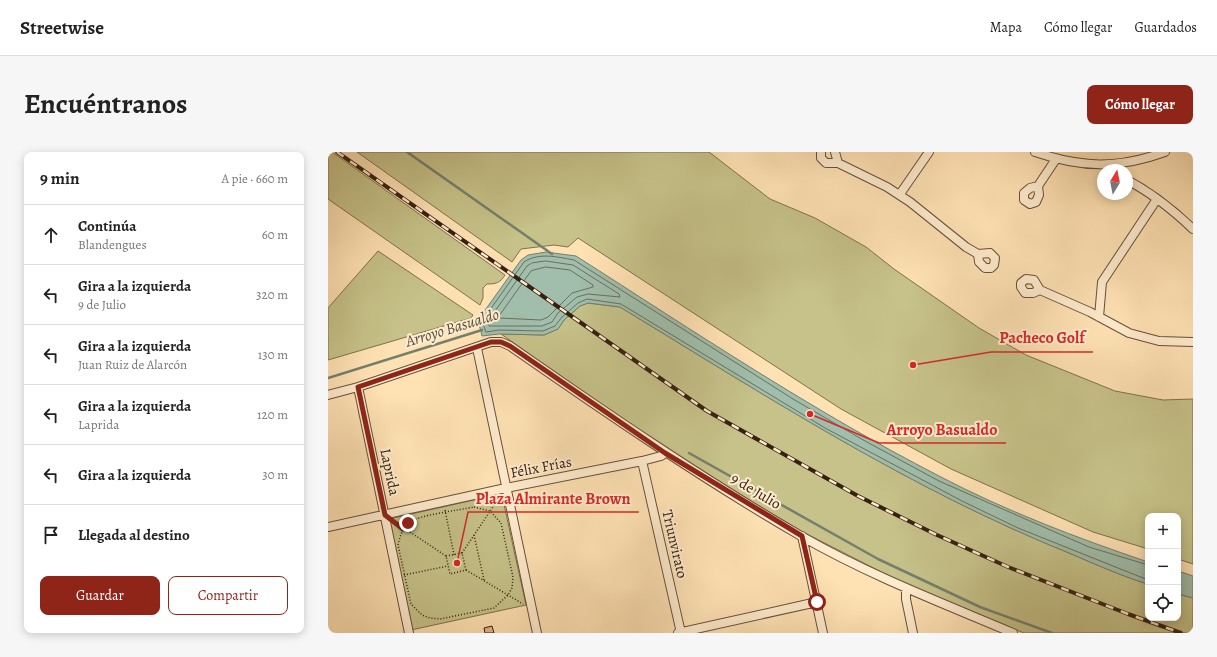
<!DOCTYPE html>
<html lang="es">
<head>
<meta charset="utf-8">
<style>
	:root { --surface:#fff; --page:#f6f6f6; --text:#222; --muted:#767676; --line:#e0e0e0; --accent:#8f2418 }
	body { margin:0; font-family:Alegreya,serif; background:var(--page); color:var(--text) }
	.controls { position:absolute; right:12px; bottom:12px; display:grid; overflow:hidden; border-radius:8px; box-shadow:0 2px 10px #0003 }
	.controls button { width:36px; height:36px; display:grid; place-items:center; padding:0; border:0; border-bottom:1px solid var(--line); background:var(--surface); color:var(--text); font:20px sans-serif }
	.compass { position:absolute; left:769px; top:12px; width:36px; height:36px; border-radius:50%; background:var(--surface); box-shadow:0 2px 10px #0003; rotate:10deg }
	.stop { position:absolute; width:12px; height:12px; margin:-9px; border:3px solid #8f2418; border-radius:50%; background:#fff }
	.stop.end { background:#8f2418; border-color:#fff; box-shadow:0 1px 4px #0008 }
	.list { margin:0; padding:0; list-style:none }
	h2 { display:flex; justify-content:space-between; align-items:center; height:52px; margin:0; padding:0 16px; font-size:17px }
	h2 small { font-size:13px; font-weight:400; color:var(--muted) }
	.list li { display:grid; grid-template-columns:26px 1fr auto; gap:12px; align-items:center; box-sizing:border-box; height:60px; padding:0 16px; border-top:1px solid var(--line) }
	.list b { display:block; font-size:15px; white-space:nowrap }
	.list p { margin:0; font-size:13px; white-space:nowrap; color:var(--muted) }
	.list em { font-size:13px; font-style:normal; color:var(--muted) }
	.actions { display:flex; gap:8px; padding:12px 16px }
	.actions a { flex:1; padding:9px 0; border:1px solid var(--accent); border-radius:8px; text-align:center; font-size:14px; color:var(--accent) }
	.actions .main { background:var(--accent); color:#fff }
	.icon { flex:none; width:22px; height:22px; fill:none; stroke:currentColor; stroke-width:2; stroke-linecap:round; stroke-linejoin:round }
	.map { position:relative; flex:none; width:865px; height:481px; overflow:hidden; border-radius:8px }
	header { display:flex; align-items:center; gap:24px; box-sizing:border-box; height:56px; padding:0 20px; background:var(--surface); border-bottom:1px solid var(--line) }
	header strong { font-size:19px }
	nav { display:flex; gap:22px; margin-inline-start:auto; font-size:14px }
	.intro { display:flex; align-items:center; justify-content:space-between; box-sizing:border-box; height:96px; padding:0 24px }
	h1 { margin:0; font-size:28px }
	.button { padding:10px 18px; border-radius:8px; background:var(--accent); color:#fff; font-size:14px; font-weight:700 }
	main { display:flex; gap:24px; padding:0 24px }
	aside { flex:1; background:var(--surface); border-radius:8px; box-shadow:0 2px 10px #0003 }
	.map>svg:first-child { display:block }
	.green { fill:#c6c289; stroke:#7e714d }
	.water { fill:#a0beab; stroke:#757f6d }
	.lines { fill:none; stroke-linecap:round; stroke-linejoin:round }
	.shore { stroke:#6a6f5e; stroke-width:1 }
	.stream { stroke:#757f6d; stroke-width:2.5 }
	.building { fill:#ecb38e; stroke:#352011 }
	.minor-casing { stroke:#68503a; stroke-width:10 }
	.path { stroke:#352011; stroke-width:1.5; stroke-dasharray:1 2; stroke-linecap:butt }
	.minor { stroke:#ffecce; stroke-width:8 }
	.rail-casing { stroke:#352011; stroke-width:4 }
	.rail { stroke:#ffecce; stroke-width:2.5; stroke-dasharray:8; stroke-linecap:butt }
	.route { stroke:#8f2418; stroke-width:5 }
	.labels { text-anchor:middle; stroke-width:4; stroke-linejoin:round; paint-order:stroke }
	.street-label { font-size:15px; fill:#352011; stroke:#ffecce }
	.water-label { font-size:16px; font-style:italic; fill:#554f3f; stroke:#ffecce }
	.leader { fill:none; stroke:#d62828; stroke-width:1.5 }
	.callout-dot { fill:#d62828; stroke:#ffecce; stroke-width:1.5 }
	.callout-label { font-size:16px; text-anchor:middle; font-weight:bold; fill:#d62828; stroke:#ffecce; stroke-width:4; stroke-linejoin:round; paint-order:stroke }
</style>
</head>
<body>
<header>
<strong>Streetwise</strong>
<nav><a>Mapa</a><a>Cómo llegar</a><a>Guardados</a></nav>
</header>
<div class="intro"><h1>Encuéntranos</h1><a class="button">Cómo llegar</a></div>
<main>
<aside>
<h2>9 min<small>A pie · 660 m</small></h2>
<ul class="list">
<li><svg class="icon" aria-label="ahead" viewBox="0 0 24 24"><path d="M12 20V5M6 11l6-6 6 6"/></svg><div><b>Continúa</b><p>Blandengues</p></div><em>60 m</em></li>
<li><svg class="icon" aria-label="left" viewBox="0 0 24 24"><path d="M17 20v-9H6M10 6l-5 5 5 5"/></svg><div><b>Gira a la izquierda</b><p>9 de Julio</p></div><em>320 m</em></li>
<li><svg class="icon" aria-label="left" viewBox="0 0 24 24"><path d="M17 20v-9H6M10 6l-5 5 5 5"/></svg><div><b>Gira a la izquierda</b><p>Juan Ruiz de Alarcón</p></div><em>130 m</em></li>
<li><svg class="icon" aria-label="left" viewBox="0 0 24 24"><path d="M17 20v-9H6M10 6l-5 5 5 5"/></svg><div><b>Gira a la izquierda</b><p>Laprida</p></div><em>120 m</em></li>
<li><svg class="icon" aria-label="left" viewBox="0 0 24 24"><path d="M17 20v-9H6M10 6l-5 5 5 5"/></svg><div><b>Gira a la izquierda</b></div><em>30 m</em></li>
<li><svg class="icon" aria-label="arrive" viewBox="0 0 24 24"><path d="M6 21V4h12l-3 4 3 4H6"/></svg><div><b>Llegada al destino</b></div></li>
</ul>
<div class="actions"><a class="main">Guardar</a><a>Compartir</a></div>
</aside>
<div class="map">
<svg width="865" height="481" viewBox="0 0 865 481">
	<rect width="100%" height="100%" fill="#ffe2b4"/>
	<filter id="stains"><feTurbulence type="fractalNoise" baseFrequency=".005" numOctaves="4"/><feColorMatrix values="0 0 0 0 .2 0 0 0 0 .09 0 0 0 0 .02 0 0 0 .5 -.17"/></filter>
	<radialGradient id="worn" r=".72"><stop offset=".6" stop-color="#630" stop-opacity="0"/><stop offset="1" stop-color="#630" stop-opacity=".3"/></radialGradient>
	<path class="green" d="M0,0H4L177,123C172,131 168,132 159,132L155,136V146L152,153L0,47Z
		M29,0H381L442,47L487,66L538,95L566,117L651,176L698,203L787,239L835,248L865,247V412L850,407V364H820V397L765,380L623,317L513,257L250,86L240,95L226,93L193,97L184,110Z
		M50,99L145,163L143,166L0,208V156Z
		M260,151L292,155C438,244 582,337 741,401C767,412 793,424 820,432V466H850V442L865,446V481H696L573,430L475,380L347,304L173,182L216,183L230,177L236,168L252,154Z
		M168,343L174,345L175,348L198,453L83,478L61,367Z"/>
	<path class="water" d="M218,100L248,104C367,180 485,259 611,324C678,359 749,386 820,410V432C793,424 767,412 741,401C582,337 438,244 292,155L260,151L252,154L236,168L230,177L216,183L171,182L154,184L150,168L193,108L200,103Z
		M850,419L865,424V446L850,442Z"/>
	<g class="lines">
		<path class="shore" d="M218,109L245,113L291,142L292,145L260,142L249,145L230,161L224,170L214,174H161L160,169L199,114L204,111Z
			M218,115L242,118L265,133V135L244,141L220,165L213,168L171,166V164L203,119Z
			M820,413L761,395L611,329L537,289L465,247L246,108C229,105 211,100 196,110L154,169L158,180L171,178L215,179L227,174L234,165L250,151L259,147L293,152L497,276L634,349L690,376L820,428"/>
		<path class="stream" d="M79,0L224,102
			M0,226L154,178
			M361,301L550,407L652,455L724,481"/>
	</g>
	<path class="building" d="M164,474L166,481H157L156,476Z"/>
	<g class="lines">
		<defs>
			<path id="minor" d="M493,0V6L498,11H510L559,35L582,50L638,95L650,102L662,101L667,106L666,113L663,116H657L651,110L650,102
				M507,0L510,11
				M707,0C754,16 790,17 837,0
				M799,28C824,41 845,58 865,77
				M710,34L702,36L696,41V48L702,52L708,50L711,43L710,34L728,7
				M572,42L601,0
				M712,138L705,141H697L693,135V131L698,127L706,128L712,138L762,160L801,181L831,189L865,190
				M771,165L774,130L829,47
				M149,196L209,481
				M30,235L81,481
				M0,243L30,235L163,190H173L182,194C277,260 373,326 473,384C541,423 614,451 685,481
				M314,309L353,481
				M0,375L178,336L314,309L333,304L337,301
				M474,384L495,481
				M578,436V447L585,481
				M350,481L489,450"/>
		</defs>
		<use href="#minor" class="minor-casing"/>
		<path class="path" d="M146,355L162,359L173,371L185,425L184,436L180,443L166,456L112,467L102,466L94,463L83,452L70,393C72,385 74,377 80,371C90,363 132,358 146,355Z
			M117,358L126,403
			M67,370L118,404L122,422L138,418L134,401L118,404
			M146,383L156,428
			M134,401L171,346
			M138,418L195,452
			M76,423L120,414"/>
		<use href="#minor" class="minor"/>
		<defs>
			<path id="rail" d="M9,0L379,259L530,344L609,383L680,415L800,462L853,481"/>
		</defs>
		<use href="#rail" class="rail-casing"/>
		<use href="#rail" class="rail"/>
	</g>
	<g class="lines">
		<path class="route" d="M80,371L75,377L57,363L30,235L163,190H173L182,194L337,301L474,384L489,450"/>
	</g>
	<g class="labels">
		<g class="street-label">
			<text transform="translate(213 315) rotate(-11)" y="5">Félix Frías</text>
			<text transform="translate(62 320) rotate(78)" y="5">Laprida</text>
			<text transform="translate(428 339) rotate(31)" y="5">9 de Julio</text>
			<text transform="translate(347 392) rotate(77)" y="5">Triunvirato</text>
		</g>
		<g class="water-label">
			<text transform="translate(124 175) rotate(-17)" y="6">Arroyo Basualdo</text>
		</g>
	</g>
	<path class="leader" d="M585 213L663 200H765M482 262L551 291H678M129 411L140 360H311"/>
	<g class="callout-dot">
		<circle cx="585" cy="213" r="4"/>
		<circle cx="482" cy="262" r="4"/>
		<circle cx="129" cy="411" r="4"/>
	</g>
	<g class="callout-label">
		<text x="714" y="191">Pacheco Golf</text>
		<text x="614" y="283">Arroyo Basualdo</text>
		<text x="225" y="352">Plaza Almirante Brown</text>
	</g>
	<rect width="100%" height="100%" filter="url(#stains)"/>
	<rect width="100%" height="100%" fill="url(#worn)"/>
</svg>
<div class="controls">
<button>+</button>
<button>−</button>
<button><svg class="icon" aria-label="locate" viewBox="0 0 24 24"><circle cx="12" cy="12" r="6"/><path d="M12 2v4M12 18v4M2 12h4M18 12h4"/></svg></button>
</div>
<svg class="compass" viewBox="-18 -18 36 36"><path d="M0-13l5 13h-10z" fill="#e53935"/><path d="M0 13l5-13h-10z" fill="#767676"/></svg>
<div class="stop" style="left:489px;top:450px"></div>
<div class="stop end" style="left:80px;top:371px"></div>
</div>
</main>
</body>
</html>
